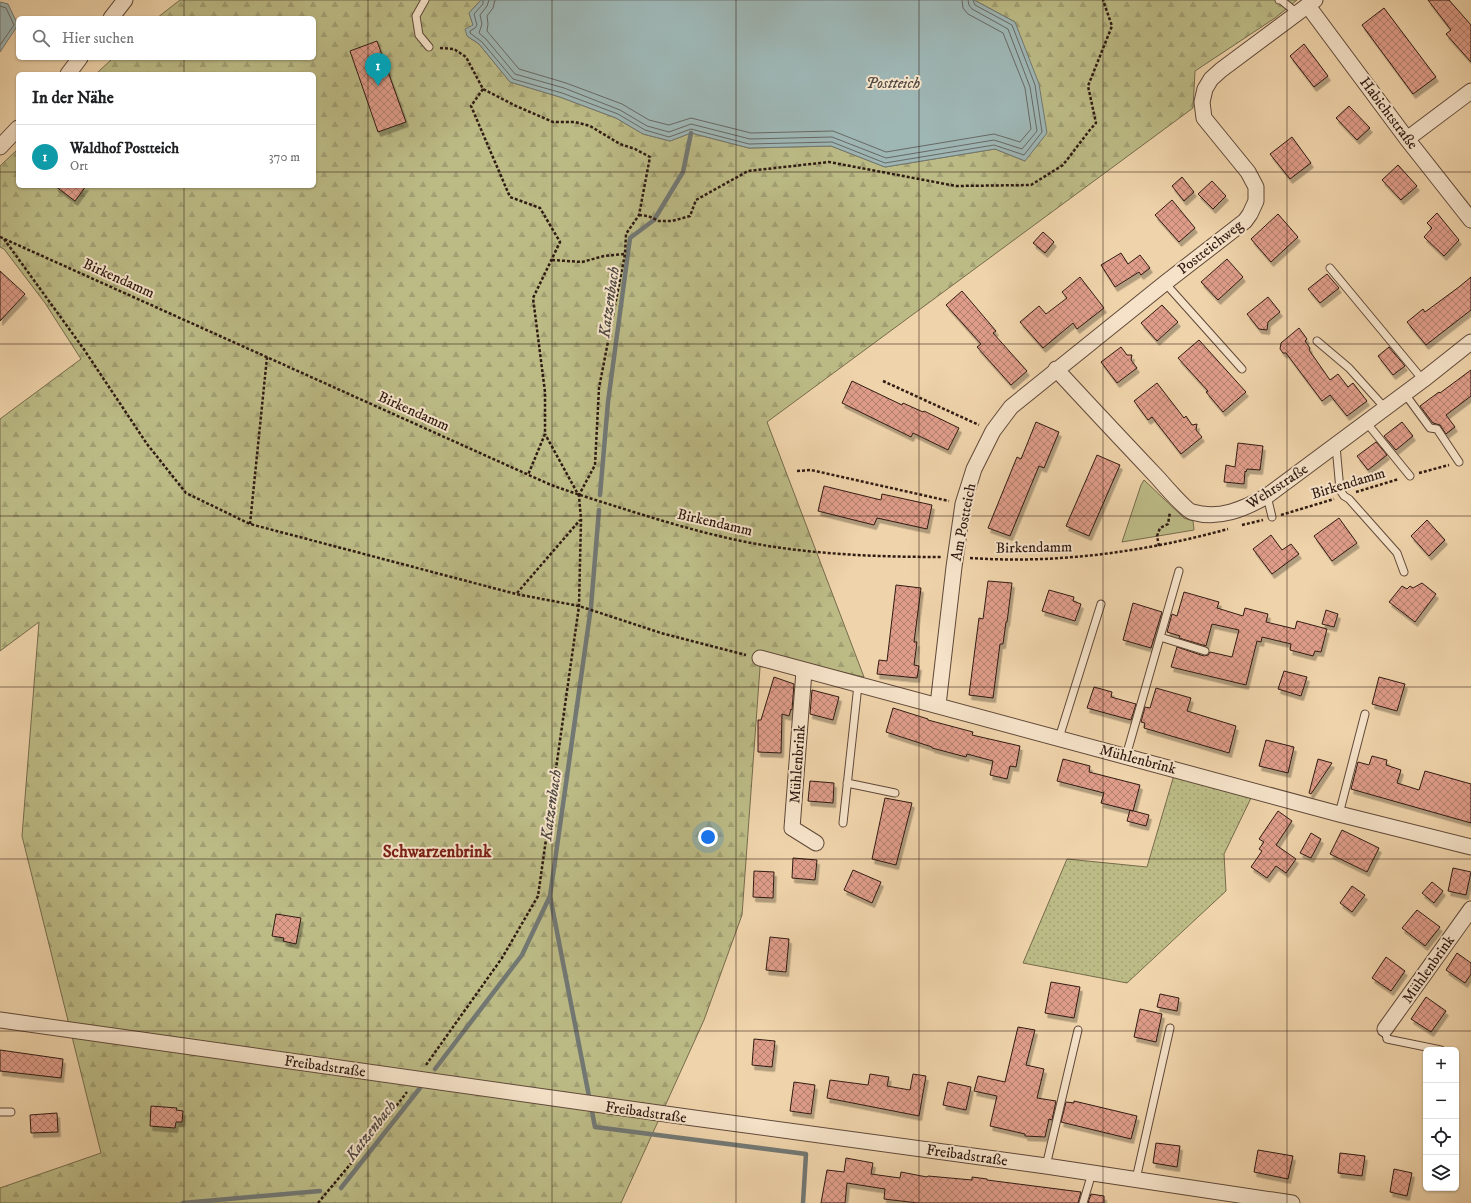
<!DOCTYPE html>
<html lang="de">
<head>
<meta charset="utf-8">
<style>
	:root { --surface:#fff; --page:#f2f2f2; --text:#202124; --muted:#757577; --line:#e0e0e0; --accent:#111827 }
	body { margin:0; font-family:"IM FELL DW Pica",serif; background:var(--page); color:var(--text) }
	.controls { position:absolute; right:12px; bottom:12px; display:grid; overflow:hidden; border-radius:6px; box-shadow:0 1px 3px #0004 }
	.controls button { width:36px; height:36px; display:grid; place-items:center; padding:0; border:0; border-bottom:1px solid var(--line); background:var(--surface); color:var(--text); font:20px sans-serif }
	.you { position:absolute; left:708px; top:837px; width:14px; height:14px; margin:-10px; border:3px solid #fff; border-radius:50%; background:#1a73e8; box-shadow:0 0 0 6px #1a73e833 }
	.badge { display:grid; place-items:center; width:26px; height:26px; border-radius:50%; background:var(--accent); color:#fff; font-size:13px; font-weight:700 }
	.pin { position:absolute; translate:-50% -33px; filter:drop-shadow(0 1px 2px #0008) }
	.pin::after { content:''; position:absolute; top:21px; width:14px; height:12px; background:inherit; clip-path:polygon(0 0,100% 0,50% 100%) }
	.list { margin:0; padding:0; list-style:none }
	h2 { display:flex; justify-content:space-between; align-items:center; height:52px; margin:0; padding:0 16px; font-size:17px }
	h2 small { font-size:13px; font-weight:400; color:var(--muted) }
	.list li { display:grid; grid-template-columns:26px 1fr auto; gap:12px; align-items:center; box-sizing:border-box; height:64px; padding:0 16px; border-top:1px solid var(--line) }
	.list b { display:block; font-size:15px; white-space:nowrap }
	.list p { margin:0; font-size:13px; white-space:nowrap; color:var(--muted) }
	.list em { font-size:13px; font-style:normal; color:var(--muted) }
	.icon { flex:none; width:22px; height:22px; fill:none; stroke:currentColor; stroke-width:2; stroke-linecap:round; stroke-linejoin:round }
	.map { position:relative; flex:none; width:1471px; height:1203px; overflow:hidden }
	.search { position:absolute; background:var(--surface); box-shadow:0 1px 3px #0004; left:16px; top:16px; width:300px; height:44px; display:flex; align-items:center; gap:10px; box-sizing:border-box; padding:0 14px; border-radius:6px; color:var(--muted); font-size:15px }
	.panel { position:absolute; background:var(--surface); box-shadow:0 1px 3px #0004; left:16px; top:72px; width:300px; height:116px; border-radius:6px }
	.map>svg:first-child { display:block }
	.grass { fill:url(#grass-dots); stroke:#766b4c }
	.forest { fill:url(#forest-firs); stroke:#766b4c }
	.park { fill:#bcbb86; stroke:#766b4c }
	.water { fill:#9eb6b4; stroke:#727874 }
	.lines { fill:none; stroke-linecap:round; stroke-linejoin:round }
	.shore { stroke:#676864; stroke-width:1 }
	.stream { stroke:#727874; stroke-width:4.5 }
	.building { fill:url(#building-cross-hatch); stroke:#301b13; filter:url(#shadow) }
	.service-casing { stroke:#604939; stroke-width:9 }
	.minor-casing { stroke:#604939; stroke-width:17 }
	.path { stroke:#301b13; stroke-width:2.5; stroke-dasharray:3 2; stroke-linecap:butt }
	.service { stroke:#f5e2c8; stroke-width:7 }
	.minor { stroke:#f5e2c8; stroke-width:15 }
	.grid { fill:none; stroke:#301b13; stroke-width:1; stroke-opacity:0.55 }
	.labels { text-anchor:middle; stroke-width:4; stroke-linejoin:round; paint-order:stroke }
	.street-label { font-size:15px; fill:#301b13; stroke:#f5e2c8 }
	.water-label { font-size:16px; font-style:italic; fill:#514a43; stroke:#f5e2c8 }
	.quarter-label { font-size:17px; font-weight:bold; fill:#7a1f14; stroke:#f5e2c8 }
</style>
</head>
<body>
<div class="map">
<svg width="1471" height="1203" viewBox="0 0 1471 1203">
	<defs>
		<pattern id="grass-dots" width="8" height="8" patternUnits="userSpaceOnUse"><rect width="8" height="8" fill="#bcbb86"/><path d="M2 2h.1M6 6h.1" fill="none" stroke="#a2a073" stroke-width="1.8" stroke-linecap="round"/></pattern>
		<pattern id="forest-firs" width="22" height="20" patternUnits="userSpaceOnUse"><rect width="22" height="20" fill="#bcbb86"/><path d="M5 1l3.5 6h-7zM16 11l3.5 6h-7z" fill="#a2a073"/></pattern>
		<pattern id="building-cross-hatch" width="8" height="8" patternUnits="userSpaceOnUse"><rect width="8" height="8" fill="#df9d89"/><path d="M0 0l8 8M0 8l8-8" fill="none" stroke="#b57f6f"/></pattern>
		<filter id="shadow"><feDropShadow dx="2.5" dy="4.5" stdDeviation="0" flood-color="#0004"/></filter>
	</defs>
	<rect width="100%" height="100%" fill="#efd3aa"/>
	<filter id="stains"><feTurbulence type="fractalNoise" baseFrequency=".005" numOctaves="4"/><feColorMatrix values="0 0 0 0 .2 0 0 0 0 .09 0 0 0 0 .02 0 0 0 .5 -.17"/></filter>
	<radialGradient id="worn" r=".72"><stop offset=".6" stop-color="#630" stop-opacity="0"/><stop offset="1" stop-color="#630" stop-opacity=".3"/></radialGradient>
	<path class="grass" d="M1174,775L1252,796L1224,854L1226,891L1127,983L1023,963L1067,859L1147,867Z"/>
	<path class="forest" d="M180,0H481L469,13L473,25L467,36L479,44L510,82L560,97L616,118L643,134L670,141L691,133L749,148L831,146L885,167L995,149L1025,161L1015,22L974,0H1297L1275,18L1195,71L1193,108L767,422L864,677L761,654L742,915L704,1020L621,1203H0V1188L101,1153L22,836L39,622L0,651V419L81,359L45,303L4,249L0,247V166L18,149V186H314V74H96L113,58H314V18H157Z"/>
	<path class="park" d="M1144,480L1184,518L1193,521L1194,530L1122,542L1141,485Z"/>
	<path class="water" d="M481,0H974L1015,22L1039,84L1047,133L1025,161L995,149L885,167L831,146L749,148L691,133L670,141L643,134L616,118L560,97L510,82L479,44L467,36L465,29L473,25L469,13Z
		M0,2L8,4L18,25L0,52Z"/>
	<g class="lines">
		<path class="shore" d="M483,0V4L474,14L477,25L475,28L470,31V33L482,42L513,79L562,93L618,114L645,130L669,137L691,129L749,144L832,142L885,163L994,145L1024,155L1042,132L1035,85L1012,25L975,5L973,0
			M489,0L487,6L480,15L482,24L479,33L486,39L515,74L564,88L620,110L647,126L669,132L691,124L750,139L832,137L886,158L994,140L1022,149L1037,131L1030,87L1008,29L972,9L969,5L968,0
			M495,0L493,8L487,16L488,24L487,31L519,69L566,83L622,104L649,120L669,125L691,118L751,133L833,131L886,152L994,134L1020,142L1031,129L1025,88L1003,33L968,14L963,8L962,0
			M0,6L6,8L14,25L0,45"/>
		<path class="stream" d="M600,495L608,402L630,238L654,220L683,172L691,133
			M550,896L595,1127L806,1154L803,1203
			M435,1069L522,955L550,896L591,607L599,510
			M341,1188L420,1088
			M183,1203L320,1191"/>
	</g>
	<path class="building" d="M1428,0H1449L1471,25V62L1446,34L1451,30Z
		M1384,8L1436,77L1413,94L1362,25Z
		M377,41L406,122L378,132L350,51Z
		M1304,44L1328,76L1314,87L1290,56Z
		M1349,106L1370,128L1357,140L1336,118Z
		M1292,137L1311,163L1290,179L1270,154Z
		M1398,165L1417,186L1401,200L1382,180Z
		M1182,177L1194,192L1184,201L1172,186Z
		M1212,181L1226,196L1213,209L1198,194Z
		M55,186H86L75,201Z
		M1172,200L1195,228L1179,242L1155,215Z
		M1437,213L1459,240L1444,256L1424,237L1432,228L1427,223Z
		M1278,214L1298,237L1271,262L1251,239Z
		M1043,232L1054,242L1045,253L1033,243Z
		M1121,253L1128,264L1140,255L1150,268L1141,275L1139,272L1115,287L1101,265Z
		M1227,259L1243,277L1218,300L1201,282Z
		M0,271L25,294L0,321Z
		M1327,274L1339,288L1320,303L1308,289Z
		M1080,277L1104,308L1077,329L1073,323L1043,348L1020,322L1039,306L1046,314L1067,298L1062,292Z
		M1471,277V310L1426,345L1407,322L1423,309L1425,312L1459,287Z
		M962,291L996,331L993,333L1027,371L1011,385L977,347L981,344L946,305Z
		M1268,297L1280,312L1268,322L1267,330L1259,329L1247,314Z
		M1162,305L1178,322L1157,341L1141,323Z
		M1299,328L1307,339L1305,341L1310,348L1309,350L1330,380L1338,374L1348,387L1353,383L1367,401L1347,416L1330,395L1322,401L1286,353H1283L1280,349L1281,343Z
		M1199,340L1246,392L1223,412L1206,392L1208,391L1178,358Z
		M1121,347L1127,355H1132L1131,360L1137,368L1117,383L1101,362Z
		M1389,347L1405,366L1393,375L1378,356Z
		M1471,370V396L1446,415L1455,427L1446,434L1440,425L1433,423L1420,406L1439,392L1440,393Z
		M852,381L902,405L903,403L923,412L924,411L959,428L948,450L913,433L911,437L842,403Z
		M1157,383L1184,418L1186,416L1192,425L1197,424L1196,430L1202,437L1181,454L1152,417L1148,420L1134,401Z
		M1036,422L1059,432L1044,468L1039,466L1010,536L988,528L1017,457L1021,459Z
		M1402,422L1413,436L1396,450L1384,436Z
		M1376,442L1387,455L1368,470L1357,456Z
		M1238,443L1263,446L1260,470L1247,469L1246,472L1245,471L1244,484L1224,482L1226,465L1235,467Z
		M1097,455L1120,465L1089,536L1066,526Z
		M824,486L881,500L882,494L932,505L927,529L877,518L874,525L818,511Z
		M1339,518L1357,543L1332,561L1314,536Z
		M1427,520L1445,540L1429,556L1411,536Z
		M1271,535L1282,550L1291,544L1299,554L1272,574L1253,549Z
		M988,581L1012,583L1007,622H1006L1003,644H1000L993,698L969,695L979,618L983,619Z
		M1422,583L1436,594L1415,622L1389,602L1402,586L1407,589L1410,586L1413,588Z
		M896,585L921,588L914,642H917L914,665L919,666L917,678L877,674L879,660L887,661Z
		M1049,590L1074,597L1073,601L1081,604L1075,621L1042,611Z
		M1184,592L1219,602L1217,608L1243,616L1245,608L1268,614L1266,622L1295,629L1297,621L1327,629L1321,652L1315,651L1313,656L1290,650L1291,644L1262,637L1261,642L1257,641L1246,685L1171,667L1177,647L1204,656L1208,655L1210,652L1232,657L1239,630L1212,624L1206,646L1179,638L1180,636L1167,632L1172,614L1177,616Z
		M1133,603L1162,612L1151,648L1123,640Z
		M1326,610L1338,614L1334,627L1322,624Z
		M1284,671L1307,677L1301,696L1278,689Z
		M774,677L794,684L792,710L791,709L789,716L782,714L781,753L758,752V720H761Z
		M1379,677L1405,684L1397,711L1372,704Z
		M1094,687L1112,692L1111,697L1136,704L1131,720L1087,708Z
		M1156,688L1191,698L1187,711L1236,726L1229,753L1144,728L1145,723L1141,722L1145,707L1150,708Z
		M812,690L839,697L833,720L810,714Z
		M893,708L928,719V720L973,732L972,735L1020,746L1016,767L1010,766L1007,779L990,775L993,761L967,754L966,757L932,748V747L886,732Z
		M1266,740L1294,747L1288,773L1259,766Z
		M1372,756L1387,760L1386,765L1401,770L1397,783L1419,790L1425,771L1471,784V823L1351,789L1358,762L1369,765Z
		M1063,759L1090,766L1089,772L1140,785L1133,811L1101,803L1104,793L1057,781Z
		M1318,759L1332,763L1311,794L1309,793Z
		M810,781L834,783L833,803L808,801Z
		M885,798L912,803L896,865L872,859Z
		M1130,810L1149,815L1146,826L1127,821Z
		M1278,811L1292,821L1276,845L1296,859L1286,873L1276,866L1267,878L1251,867L1262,851L1259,849L1264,842L1259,839Z
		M1342,830L1379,848L1367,872L1330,854Z
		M1311,833L1321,839L1311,858L1300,853Z
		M793,858L817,860L815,880L792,878Z
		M1453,868L1471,872L1466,895L1448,891Z
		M853,870L881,882L872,903L844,890Z
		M754,871L774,872L773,898L753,897Z
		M1432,882L1443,891L1434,903L1422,893Z
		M1352,886L1365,895L1352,912L1340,903Z
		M1417,910L1440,927L1425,946L1402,928Z
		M276,914L301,918L296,944L283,941L284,938L272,936Z
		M770,937L789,939L786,972L766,970Z
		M1457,953L1471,963V974L1465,983L1446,970Z
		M1386,957L1405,971L1391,991L1372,978Z
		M1051,982L1080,987L1074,1018L1045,1013Z
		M1160,994L1179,998L1177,1011L1157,1007Z
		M1426,997L1446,1011L1431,1032L1411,1019Z
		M1140,1009L1162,1014L1156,1042L1134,1037Z
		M1018,1027L1035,1030L1026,1065L1044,1069L1037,1098L1056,1101L1052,1120L1049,1119L1045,1137L1025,1136V1134L990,1126L997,1096L974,1091L978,1076L1005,1082Z
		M754,1039L775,1041L772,1067L752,1065Z
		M0,1050L63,1059L61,1078L0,1071Z
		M870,1074L889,1077L887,1086L910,1090L913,1074L926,1076L919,1116L827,1098L830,1080L868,1085Z
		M794,1082L815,1085L811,1114L790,1111Z
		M948,1082L971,1087L966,1110L943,1105Z
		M1074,1101L1137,1116L1131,1139L1061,1122L1066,1102L1074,1103Z
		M151,1106L177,1108L176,1110L183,1111L182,1122H176L175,1128L150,1126Z
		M57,1113L58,1132L31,1133L30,1115Z
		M1156,1143L1180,1146L1177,1167L1153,1163Z
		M1258,1150L1293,1156L1288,1179L1254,1172Z
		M1340,1153L1365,1156L1362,1176L1338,1173Z
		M846,1158L873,1163L871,1174L900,1178L901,1172L927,1177L928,1176L972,1180V1177L987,1179V1180L1081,1192L1078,1203H918L884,1199L885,1189L847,1183L845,1203H821L827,1170L844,1172Z
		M1394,1169L1412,1173L1407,1196L1390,1192Z
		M1091,1194L1104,1196V1203H1088Z"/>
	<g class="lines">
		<defs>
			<path id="service" d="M425,0L416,16L419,35L429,47
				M1279,0H1281L1297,13
				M1330,268L1423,380
				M1165,283L1242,369
				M1317,341L1349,368L1385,408
				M1405,394L1430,428L1437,429L1459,462
				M1366,422L1410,476
				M1336,446L1340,490L1344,496L1349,499L1397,553L1404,572
				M1267,496L1272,517
				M1160,637L1205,651
				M1059,738L1101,604
				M1126,756L1179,571
				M847,783L895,793
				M1339,814L1365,714
				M843,823L858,685
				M1385,1029L1387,1039L1441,1050
				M0,1112H11
				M1046,1166L1078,1030
				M1136,1179L1170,1028
				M1083,1203L1092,1173"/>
			<path id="minor" d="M1308,6L1407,139L1471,220
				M111,18L125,0
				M68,74L80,58
				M1407,139L1471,91
				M0,147L18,128
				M1056,369C1090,406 1124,442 1158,478C1164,485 1186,510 1192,512C1219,520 1244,509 1267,496L1423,380L1471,342
				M760,658L1339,814L1471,847
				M804,671L792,828L816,843
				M938,705L954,567L963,504L974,469L993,431L1011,407L1165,283L1245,221L1250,214L1256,201V187L1248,172L1204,118L1202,102L1205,89L1211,79L1221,70L1315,0
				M0,1020L694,1118L1046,1166L1292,1203
				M1385,1029L1471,909"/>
		</defs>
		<use href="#service" class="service-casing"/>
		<use href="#minor" class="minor-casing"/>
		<path class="path" d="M440,48L454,49L466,57L483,89L516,106L553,122H575L590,126L620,144L635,149L650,157L639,215L626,234L625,254L599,388L595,465L579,495
			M483,89L471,106L510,197L540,208L560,242L533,298L545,392V434L528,475
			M639,215L648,216L659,221H672L690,216L696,200L748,171L829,162L956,186L1031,185L1063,165L1089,131L1096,123L1088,86L1112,26L1103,0
			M0,237L551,485C579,495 608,504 637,513C682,527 728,540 775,547C829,555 886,557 941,557
			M4,239L83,348L147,444L186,493L250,524L516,594L579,606L661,633L746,655
			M552,260L582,262L604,256L625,254
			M883,381L979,425
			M797,471L811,470L949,501
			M1419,473L1449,465
			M1356,492L1399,479
			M1281,515L1334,499
			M250,524L267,357
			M1242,525L1263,520
			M1159,546L1157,536L1160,528L1168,524L1170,512
			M970,558C1057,564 1144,552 1228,529
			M517,593L580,520
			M426,1065L502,958L538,896L579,606L581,519L579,496L545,434
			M318,1203L368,1143L407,1092"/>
		<use href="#service" class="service"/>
		<use href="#minor" class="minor"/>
	</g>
	<path class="grid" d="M184,0V18M368,0V1203M552,0V1203M736,0V1203M919,0V1203M1103,0V1203M1287,0V1203M184,58V74M0,172H18M314,172H1471M184,186V1203M0,344H1471M0,516H1471M0,687H1471M0,859H1471M0,1031H1471"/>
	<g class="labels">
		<g class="street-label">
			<text transform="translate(1389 113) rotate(53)" y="5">Habichtstraße</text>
			<text transform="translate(1210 247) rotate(-38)" y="5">Postteichweg</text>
			<text transform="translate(119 278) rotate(24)" y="5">Birkendamm</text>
			<text transform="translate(414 411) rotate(24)" y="5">Birkendamm</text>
			<text transform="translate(1348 483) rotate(-17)" y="5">Birkendamm</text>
			<text transform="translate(1277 486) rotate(-33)" y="5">Wehrstraße</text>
			<text transform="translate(715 522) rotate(13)" y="5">Birkendamm</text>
			<text transform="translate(963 522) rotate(-79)" y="5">Am Postteich</text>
			<text transform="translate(1034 547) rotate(-1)" y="5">Birkendamm</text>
			<text transform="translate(1138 759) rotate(15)" y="5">Mühlenbrink</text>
			<text transform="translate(797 764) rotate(-86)" y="5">Mühlenbrink</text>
			<text transform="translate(1428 969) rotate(-55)" y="5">Mühlenbrink</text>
			<text transform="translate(325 1066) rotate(8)" y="5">Freibadstraße</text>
			<text transform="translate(646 1112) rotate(8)" y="5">Freibadstraße</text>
			<text transform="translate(967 1155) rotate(8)" y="5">Freibadstraße</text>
		</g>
		<g class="water-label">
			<text x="893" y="88">Postteich</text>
			<text transform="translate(608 302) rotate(-82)" y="6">Katzenbach</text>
			<text transform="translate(550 805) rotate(-82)" y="6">Katzenbach</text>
			<text transform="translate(370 1130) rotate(-52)" y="6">Katzenbach</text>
		</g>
		<g class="quarter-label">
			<text x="437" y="857">Schwarzenbrink</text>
		</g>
	</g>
	<rect width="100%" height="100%" filter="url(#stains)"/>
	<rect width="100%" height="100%" fill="url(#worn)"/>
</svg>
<div class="controls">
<button>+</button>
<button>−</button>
<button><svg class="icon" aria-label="locate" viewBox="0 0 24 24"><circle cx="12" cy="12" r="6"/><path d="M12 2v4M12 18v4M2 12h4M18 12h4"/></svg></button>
<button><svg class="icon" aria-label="layers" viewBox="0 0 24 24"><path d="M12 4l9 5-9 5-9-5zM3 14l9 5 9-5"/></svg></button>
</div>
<div class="you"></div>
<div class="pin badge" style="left:378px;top:86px;background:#0f9aa8">1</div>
<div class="search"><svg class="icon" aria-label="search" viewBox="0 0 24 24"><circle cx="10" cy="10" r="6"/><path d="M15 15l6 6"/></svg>Hier suchen</div>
<section class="panel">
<h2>In der Nähe<small></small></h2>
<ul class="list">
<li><span class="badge" style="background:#0f9aa8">1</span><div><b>Waldhof Postteich</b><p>Ort</p></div><em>370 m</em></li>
</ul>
</section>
</div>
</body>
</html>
